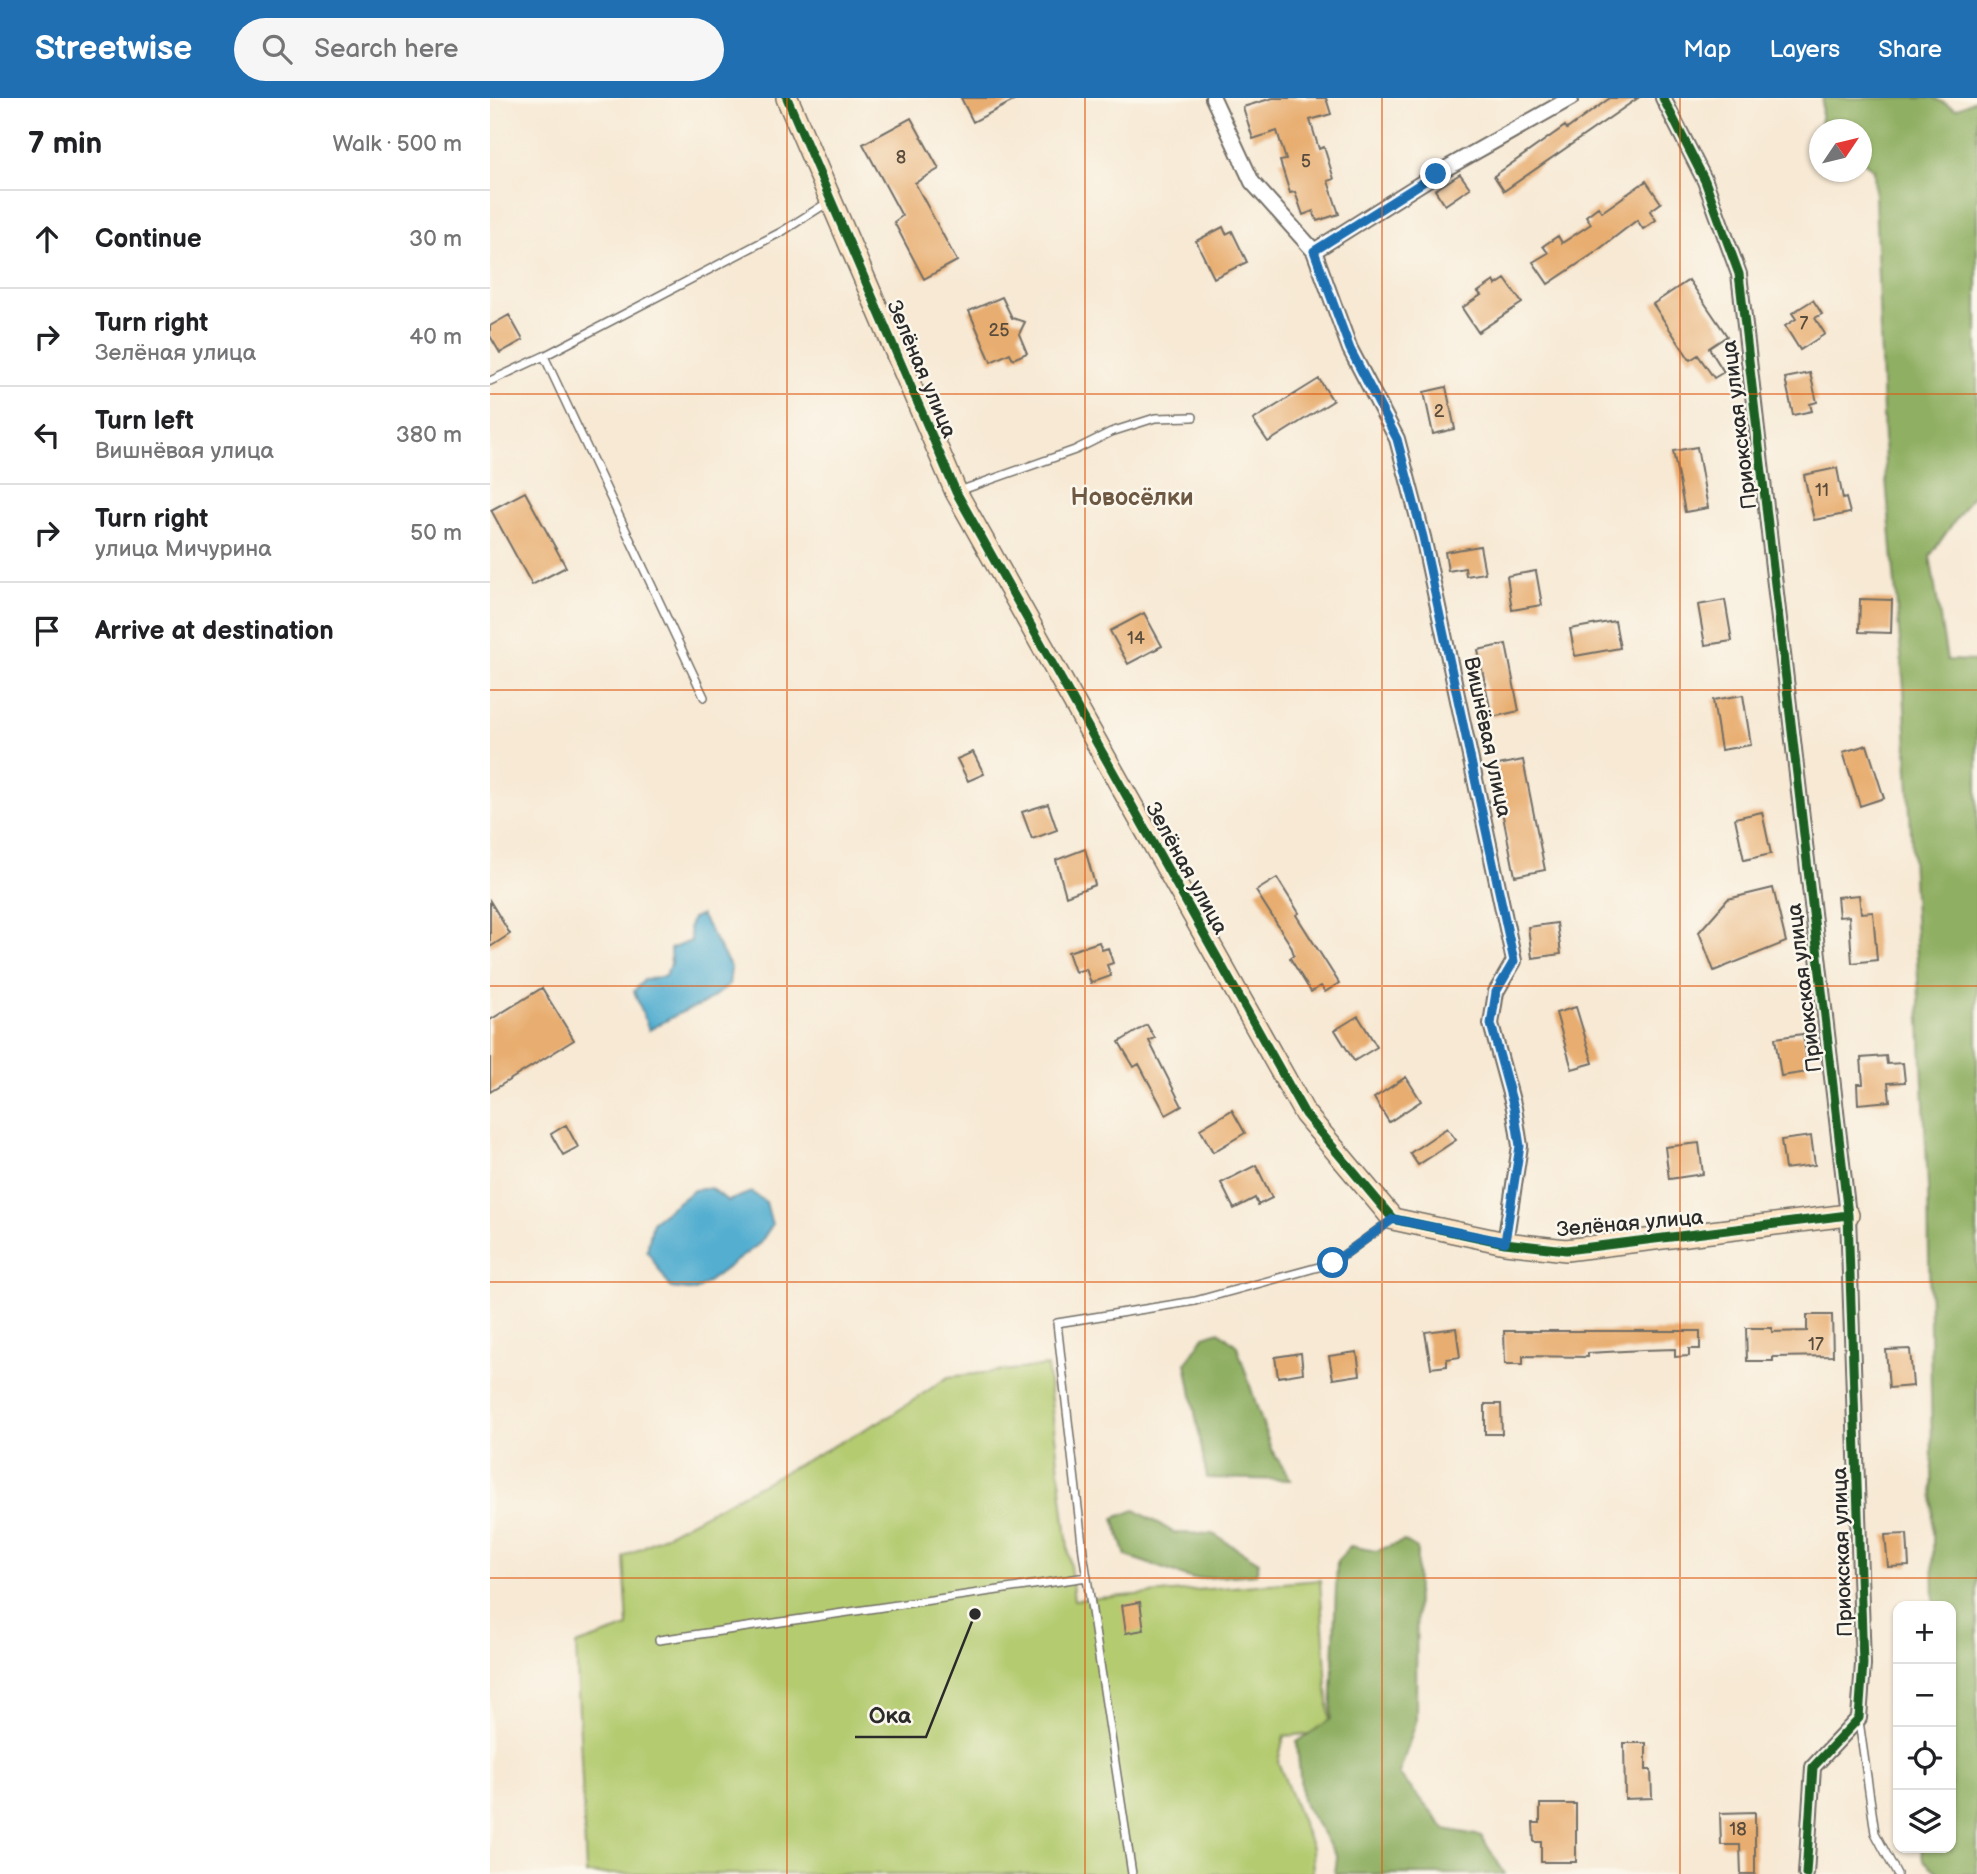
<!DOCTYPE html>
<html lang="en">
<head>
<meta charset="utf-8">
<style>
	:root { --surface:#fff; --page:#f6f6f6; --text:#202124; --muted:#757577; --line:#e0e0e0; --accent:#1f6fb2 }
	body { margin:0; font-family:"Balsamiq Sans",sans-serif; background:var(--page); color:var(--text) }
	.controls { position:absolute; right:21px; bottom:21px; display:grid; overflow:hidden; border-radius:14px; box-shadow:0 2px 5px #0004 }
	.controls button { width:63px; height:63px; display:grid; place-items:center; padding:0; border:0; border-bottom:2px solid var(--line); background:var(--surface); color:var(--text); font:35px sans-serif }
	.compass { position:absolute; left:1319px; top:21px; width:63px; height:63px; border-radius:50%; background:var(--surface); box-shadow:0 2px 5px #0004; rotate:55deg }
	.stop { position:absolute; width:21px; height:21px; margin:-16px; border:5px solid #1f6fb2; border-radius:50%; background:#fff }
	.stop.end { background:#1f6fb2; border-color:#fff; box-shadow:0 2px 7px #0008 }
	.list { margin:0; padding:0; list-style:none }
	h2 { display:flex; justify-content:space-between; align-items:center; height:91px; margin:0; padding:0 28px; font-size:30px }
	h2 small { font-size:23px; font-weight:400; color:var(--muted) }
	.list li { display:grid; grid-template-columns:46px 1fr auto; gap:21px; align-items:center; box-sizing:border-box; height:98px; padding:0 28px; border-top:2px solid var(--line) }
	.list b { display:block; font-size:26px; white-space:nowrap }
	.list p { margin:0; font-size:23px; white-space:nowrap; color:var(--muted) }
	.list em { font-size:23px; font-style:normal; color:var(--muted) }
	.icon { flex:none; width:38px; height:38px; fill:none; stroke:currentColor; stroke-width:2; stroke-linecap:round; stroke-linejoin:round }
	.map { position:relative; flex:none; width:1487px; height:1776px; overflow:hidden }
	header { display:flex; align-items:center; gap:42px; box-sizing:border-box; height:98px; padding:0 35px; background:var(--accent); color:#fff }
	header strong { font-size:33px }
	nav { display:flex; gap:38px; margin-inline-start:auto; font-size:24px }
	.search { width:490px; height:63px; background:var(--page); display:flex; align-items:center; gap:18px; box-sizing:border-box; padding:0 24px; border-radius:38px; color:var(--muted); font-size:26px }
	main { display:flex }
	aside { flex:1; background:var(--surface) }
	.map>svg:first-child { display:block }
	.green { fill:#b4cb70; stroke:#707b4e; stroke-width:2 }
	.forest { fill:#8faf62; stroke:#5d6d46; stroke-width:2 }
	.water { fill:#52aed0; stroke:#3e6c7e; stroke-width:2 }
	.building { fill:#e8ad70 }
	.lines { fill:none; stroke-linecap:round; stroke-linejoin:round }
	.lane-casing { stroke:#726e66; stroke-width:10 }
	.street-casing { stroke:#726e66; stroke-width:18 }
	.secondary-casing { stroke:#726e66; stroke-width:24 }
	.lane { stroke:#fff; stroke-width:7 }
	.street { stroke:#fff; stroke-width:14 }
	.secondary { stroke:#fde5c5; stroke-width:21 }
	.cycleway-casing { stroke:#fbf7ec; stroke-width:13 }
	.cycleway { stroke:#1b5e20; stroke-width:9 }
	.route { stroke:#1f6fb2; stroke-width:9 }
	.grid { fill:none; stroke:#df570e; stroke-width:2; stroke-opacity:0.55 }
	.labels { text-anchor:middle; stroke-width:5; stroke-linejoin:round; paint-order:stroke }
	.number-label { font-size:18px; fill:#5a4c3c }
	.street-label { font-size:21px; fill:#2b2b2b; stroke:#fbf7ec }
	.quarter-label { font-size:24px; font-weight:bold; fill:#6d5843; stroke:#fbf7ec }
	.leader { fill:none; stroke:#2b2b2b; stroke-width:2.5 }
	.callout-dot { fill:#2b2b2b; stroke:#fbf7ec; stroke-width:2.5 }
	.callout-label { font-size:23px; text-anchor:middle; font-weight:bold; fill:#2b2b2b; stroke:#fbf7ec; stroke-width:5; stroke-linejoin:round; paint-order:stroke }
</style>
</head>
<body>
<header>
<strong>Streetwise</strong>
<div class="search"><svg class="icon" aria-label="search" viewBox="0 0 24 24"><circle cx="10" cy="10" r="6"/><path d="M15 15l6 6"/></svg>Search here</div>
<nav><a>Map</a><a>Layers</a><a>Share</a></nav>
</header>
<main>
<aside>
<h2>7 min<small>Walk · 500 m</small></h2>
<ul class="list">
<li><svg class="icon" aria-label="ahead" viewBox="0 0 24 24"><path d="M12 20V5M6 11l6-6 6 6"/></svg><div><b>Continue</b></div><em>30 m</em></li>
<li><svg class="icon" aria-label="right" viewBox="0 0 24 24"><path d="M7 20v-9h11M14 6l5 5-5 5"/></svg><div><b>Turn right</b><p>Зелёная улица</p></div><em>40 m</em></li>
<li><svg class="icon" aria-label="left" viewBox="0 0 24 24"><path d="M17 20v-9H6M10 6l-5 5 5 5"/></svg><div><b>Turn left</b><p>Вишнёвая улица</p></div><em>380 m</em></li>
<li><svg class="icon" aria-label="right" viewBox="0 0 24 24"><path d="M7 20v-9h11M14 6l5 5-5 5"/></svg><div><b>Turn right</b><p>улица Мичурина</p></div><em>50 m</em></li>
<li><svg class="icon" aria-label="arrive" viewBox="0 0 24 24"><path d="M6 21V4h12l-3 4 3 4H6"/></svg><div><b>Arrive at destination</b></div></li>
</ul>
</aside>
<div class="map">
<svg width="1487" height="1776" viewBox="0 0 1487 1776">
	<rect width="100%" height="100%" fill="#fbf7ec"/>
	<filter id="ink" filterUnits="userSpaceOnUse"><feTurbulence type="fractalNoise" baseFrequency=".0143" numOctaves="2"/><feDisplacementMap in="SourceGraphic" scale="14" xChannelSelector="R" yChannelSelector="G"/><feConvolveMatrix kernelMatrix="1 2 1 2 8 2 1 2 1" color-interpolation-filters="sRGB"/></filter>
	<filter id="wash" filterUnits="userSpaceOnUse"><feTurbulence type="fractalNoise" baseFrequency=".00686" numOctaves="4" result="noise"/><feDisplacementMap in="SourceGraphic" scale="28" xChannelSelector="R" yChannelSelector="G"/><feGaussianBlur stdDeviation="1.57" result="paint"/><feColorMatrix in="noise" values="0 0 0 0 0 0 0 0 0 0 0 0 0 0 0 0 0 1.4 0 .05"/><feComposite in="paint" operator="in"/></filter>
	<g filter="url(#wash)">
		<rect width="100%" height="100%" fill="#f7e9d4"/>
		<path class="green" d="M557,1268L584,1502L830,1482L840,1634L794,1638L788,1664L822,1750L823,1776H96L86,1547L138,1529L134,1459L400,1318L458,1279Z"/>
		<path class="forest" d="M1333,0H1444L1466,11L1487,1V399L1482,398L1440,458L1457,562L1487,563V1776H1450L1433,1762L1431,1750H1461V1508H1444L1438,1090L1414,591L1395,370L1384,72L1372,63V32L1332,31L1330,29Z
			M729,1233L747,1248L781,1351L801,1382L717,1380L696,1265L714,1238Z
			M645,1412L685,1435L723,1436L769,1464L766,1476L703,1481L636,1458L624,1420Z
			M914,1443L927,1451L926,1624L909,1676L955,1731L991,1738L1015,1776H845L847,1759L812,1703L807,1644L841,1621L847,1463L861,1448L886,1453Z"/>
		<path class="water" d="M211,817L241,870L239,887L215,905L190,915L159,932L144,893L154,882L175,878L181,866L180,851L201,843L199,829L202,820Z
			M221,1090L238,1103L261,1094L276,1104L282,1127L270,1145L206,1193L181,1190L157,1153L163,1123L204,1092Z"/>
		<g id="blocks">
			<path class="building" d="M471,0H529L483,24Z
				M783,0H836L841,16L820,22L829,51L834,49L844,81L838,83L849,116L827,123L823,113L813,117L805,94L800,95L790,63L796,62L787,33L763,41L753,9Z
				M1120,0H1148L1014,93L1004,78L1075,28L1077,31Z
				M421,20L449,71L425,85L467,163L434,181L404,124L412,118L373,46Z
				M970,76L980,90L955,107L945,92Z
				M1156,83L1171,105L1160,113L1166,122L1153,131L1147,122L1103,156L1058,186L1043,164L1058,155L1053,148L1068,138L1072,145L1101,126L1096,118L1108,109L1112,114Z
				M733,129L736,136L742,133L757,164L724,180L706,143Z
				M1015,181L1032,205L988,234L972,210L991,197L988,194L1004,183L1006,187Z
				M1199,182L1237,238L1219,250L1234,274L1224,280L1208,257L1200,262L1163,206Z
				M512,199L522,220L535,224L529,236L537,255L523,261L520,255L501,264L479,213Z
				M1323,202L1332,216L1325,220L1335,236L1310,252L1295,228L1306,221L1302,215Z
				M19,217L33,242L10,255L0,238V228Z
				M1320,275L1327,304L1320,306L1322,313L1303,317L1295,280Z
				M829,281L843,303L778,344L763,322Z
				M956,289L965,331L943,336L934,294Z
				M1207,349L1218,410L1195,414L1183,353Z
				M1347,370L1353,401L1356,400L1360,415L1324,422L1314,377Z
				M35,394L76,469L42,487L1,412Z
				M990,448L995,475L976,478L975,470L958,473L955,454Z
				M1046,473L1052,507L1022,512L1017,478Z
				M1370,501L1402,502L1401,535L1369,534Z
				M1235,502L1242,543L1215,547L1208,507Z
				M654,515L672,548L638,566L620,533Z
				M1125,523L1130,550L1085,558L1080,531Z
				M1016,546L1029,613L1002,619L988,552Z
				M1253,597L1261,647L1231,652L1223,602Z
				M1377,647L1394,700L1370,708L1353,654Z
				M483,654L494,676L478,683L467,661Z
				M1033,662L1055,772L1025,778L1003,668Z
				M558,706L567,732L542,741L532,714Z
				M1272,714L1281,756L1254,762L1245,720Z
				M595,751L605,787L576,798L566,762Z
				M787,780L809,815L806,817L849,885L835,894L831,888L821,894L800,860L804,857L801,848L766,793Z
				M1283,790L1296,844L1224,873L1209,834L1238,801Z
				M1369,797L1371,815L1383,814L1387,862L1362,865L1359,818L1349,819L1347,799Z
				M0,803L20,836L0,849Z
				M1067,825L1071,856L1042,860L1038,829Z
				M609,844L612,852L618,850L623,865L617,867L621,878L601,885L596,871L585,874L578,854Z
				M52,890L84,942L0,994V922Z
				M1086,909L1103,965L1082,971L1066,915Z
				M868,918L887,949L864,963L845,932Z
				M657,927L665,940L659,943L692,1008L676,1017L649,966L644,969L629,944Z
				M1313,936L1318,974L1291,978L1285,940Z
				M1396,958L1397,966L1413,965L1415,984L1398,985L1400,1003L1368,1006L1367,986H1373L1371,960Z
				M916,979L931,1003L899,1024L884,1000Z
				M742,1012L755,1035L723,1054L710,1031Z
				M76,1027L88,1049L73,1057L61,1036Z
				M957,1030L966,1042L928,1067L920,1055Z
				M1321,1038L1325,1067L1295,1071L1291,1042Z
				M1209,1045L1213,1076L1179,1081L1175,1049Z
				M766,1067L782,1100L768,1107L765,1100L744,1111L731,1085Z
				M1317,1217H1342L1343,1258L1283,1259V1263H1257L1256,1230H1282V1234L1317,1233Z
				M966,1230L970,1259L957,1261V1268L941,1270L935,1234Z
				M1014,1233H1210V1251H1199V1258L1185,1259V1251L1153,1252L1098,1255V1259L1033,1258V1266H1015Z
				M1420,1251L1423,1288L1399,1290L1396,1252Z
				M867,1254L870,1277L843,1281L839,1258Z
				M811,1255L813,1275L788,1279L785,1259Z
				M995,1306H1011L1012,1336H995Z
				M1417,1436L1419,1468L1398,1469L1395,1437Z
				M650,1504L654,1532L636,1535L632,1507Z
				M1134,1645H1156V1672H1161L1162,1700L1135,1701Z
				M1050,1706H1086V1764H1051V1744H1044L1043,1725H1050Z
				M1265,1714V1776H1251L1250,1747H1231L1230,1715Z"/>
		</g>
	</g>
	<g filter="url(#ink)">
		<use href="#blocks" fill-opacity="0" stroke="#726e66" stroke-width="2"/>
		<g class="lines">
			<defs>
				<path id="lane" d="M54,258L214,599
					M0,283L54,258L293,133L340,103
					M469,393L585,352L621,334L665,320L703,319
					M169,1542L597,1479
					M1369,1623L1385,1735L1407,1776
					M642,1776L593,1454L567,1225L705,1203L843,1165L900,1123"/>
				<path id="street" d="M723,0L762,84L824,153L860,251L907,341L933,439L1024,863L1006,894L1001,926L1024,1010L1030,1048L1015,1145
					M1173,0L1215,83L1249,176L1358,1117L1373,1566L1369,1620L1323,1669L1316,1776
					M824,153L946,76L1081,0"/>
				<path id="secondary" d="M297,0L466,394L815,1016L903,1121L1015,1145L1076,1152L1358,1117"/>
			</defs>
			<use href="#lane" class="lane-casing"/>
			<use href="#street" class="street-casing"/>
			<use href="#secondary" class="secondary-casing"/>
			<use href="#lane" class="lane"/>
			<use href="#street" class="street"/>
			<use href="#secondary" class="secondary"/>
			<defs>
				<path id="cycleway" d="M297,0L466,394L815,1016L903,1121L1015,1145L1076,1152L1358,1117
					M1173,0L1215,83L1249,176L1358,1117L1373,1566L1369,1620L1323,1669L1316,1776"/>
			</defs>
			<use href="#cycleway" class="cycleway-casing"/>
			<use href="#cycleway" class="cycleway"/>
		</g>
	</g>
	<g class="lines" filter="url(#ink)">
		<path class="route" d="M843,1165L903,1121L1015,1144L1030,1048L1024,1010L1001,926L1006,894L1024,863L933,439L907,341L860,251L824,153L946,76"/>
	</g>
	<path class="grid" d="M297,0V1776M595,0V1776M892,0V1776M1190,0V1776M0,296H1487M0,592H1487M0,888H1487M0,1184H1487M0,1480H1487"/>
	<g class="labels">
		<g class="number-label">
			<text x="411" y="65">8</text>
			<text x="816" y="69">5</text>
			<text x="1314" y="231">7</text>
			<text x="509" y="238">25</text>
			<text x="949" y="319">2</text>
			<text x="1332" y="398">11</text>
			<text x="646" y="546">14</text>
			<text x="1326" y="1252">17</text>
			<text x="1248" y="1737">18</text>
		</g>
		<g class="street-label">
			<text transform="translate(432 271) rotate(67)" y="7">Зелёная улица</text>
			<text transform="translate(1249 327) rotate(-97)" y="7">Приокская улица</text>
			<text transform="translate(998 639) rotate(78)" y="7">Вишнёвая улица</text>
			<text transform="translate(697 770) rotate(61)" y="7">Зелёная улица</text>
			<text transform="translate(1314 890) rotate(-97)" y="7">Приокская улица</text>
			<text transform="translate(1140 1125) rotate(-5)" y="7">Зелёная улица</text>
			<text transform="translate(1352 1454) rotate(-92)" y="7">Приокская улица</text>
		</g>
		<g class="quarter-label">
			<text x="642" y="407">Новосёлки</text>
		</g>
	</g>
	<path class="leader" d="M485 1516L436 1639H365"/>
	<circle class="callout-dot" cx="485" cy="1516" r="7"/>
	<g class="callout-label">
		<text x="400" y="1625">Ока</text>
	</g>
</svg>
<div class="controls">
<button>+</button>
<button>−</button>
<button><svg class="icon" aria-label="locate" viewBox="0 0 24 24"><circle cx="12" cy="12" r="6"/><path d="M12 2v4M12 18v4M2 12h4M18 12h4"/></svg></button>
<button><svg class="icon" aria-label="layers" viewBox="0 0 24 24"><path d="M12 4l9 5-9 5-9-5zM3 14l9 5 9-5"/></svg></button>
</div>
<svg class="compass" viewBox="-18 -18 36 36"><path d="M0-13l5 13h-10z" fill="#e53935"/><path d="M0 13l5-13h-10z" fill="#757577"/></svg>
<div class="stop" style="left:843px;top:1165px"></div>
<div class="stop end" style="left:946px;top:76px"></div>
</div>
</main>
</body>
</html>
